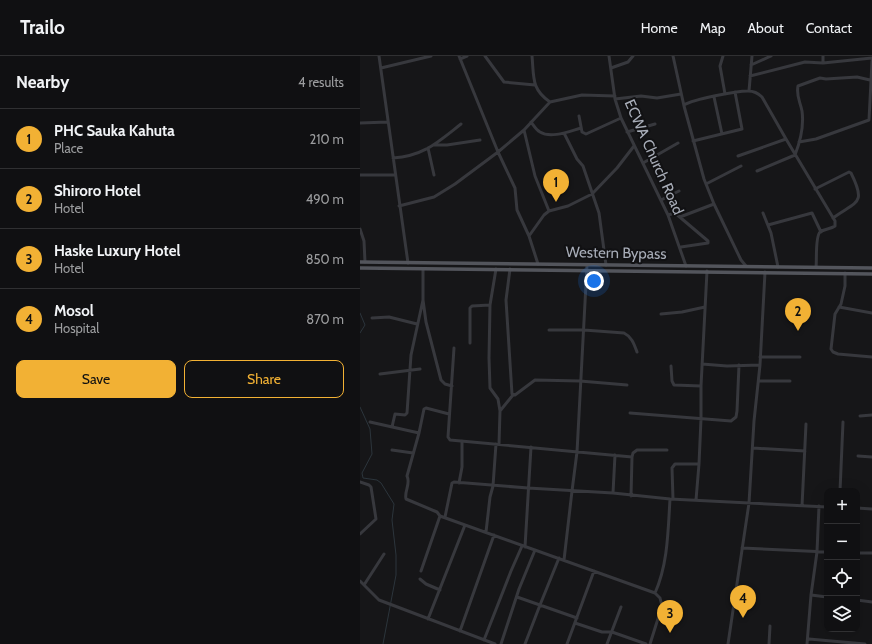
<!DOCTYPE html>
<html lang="en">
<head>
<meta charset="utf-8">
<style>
	:root { --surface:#101012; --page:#1e1e20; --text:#f1f3f6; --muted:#9c9d9f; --line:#303032; --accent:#f2b134 }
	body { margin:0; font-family:Cabin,sans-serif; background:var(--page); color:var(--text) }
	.controls { position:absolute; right:12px; bottom:12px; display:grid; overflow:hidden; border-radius:8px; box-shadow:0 4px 16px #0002 }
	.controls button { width:36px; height:36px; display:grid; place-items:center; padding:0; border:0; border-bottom:1px solid var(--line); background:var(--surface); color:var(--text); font:20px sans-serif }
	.you { position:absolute; left:234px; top:225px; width:14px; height:14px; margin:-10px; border:3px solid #fff; border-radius:50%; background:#1a73e8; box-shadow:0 0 0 6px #1a73e833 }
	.badge { display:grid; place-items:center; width:26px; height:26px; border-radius:50%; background:var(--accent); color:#111; font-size:13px; font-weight:700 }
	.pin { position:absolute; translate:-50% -33px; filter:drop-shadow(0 1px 2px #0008) }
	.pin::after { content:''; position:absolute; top:21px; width:14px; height:12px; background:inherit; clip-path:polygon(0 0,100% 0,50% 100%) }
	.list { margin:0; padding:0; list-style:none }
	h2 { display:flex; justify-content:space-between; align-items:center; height:52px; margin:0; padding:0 16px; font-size:17px }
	h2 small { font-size:13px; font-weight:400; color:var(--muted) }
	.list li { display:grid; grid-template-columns:26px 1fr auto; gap:12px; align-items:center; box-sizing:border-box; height:60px; padding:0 16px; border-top:1px solid var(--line) }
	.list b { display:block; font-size:15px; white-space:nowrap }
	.list p { margin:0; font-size:13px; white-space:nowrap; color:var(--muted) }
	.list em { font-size:13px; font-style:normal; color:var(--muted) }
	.actions { display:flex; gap:8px; padding:12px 16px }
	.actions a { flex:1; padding:9px 0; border:1px solid var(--accent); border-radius:8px; text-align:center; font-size:14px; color:var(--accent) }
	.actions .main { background:var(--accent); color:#111 }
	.icon { flex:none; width:22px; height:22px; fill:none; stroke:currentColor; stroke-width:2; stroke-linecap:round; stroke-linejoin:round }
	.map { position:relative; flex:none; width:512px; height:588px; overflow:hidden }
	header { display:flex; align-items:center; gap:24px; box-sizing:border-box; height:56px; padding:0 20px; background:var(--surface); border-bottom:1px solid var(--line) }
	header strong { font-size:19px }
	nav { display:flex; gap:22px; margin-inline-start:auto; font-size:14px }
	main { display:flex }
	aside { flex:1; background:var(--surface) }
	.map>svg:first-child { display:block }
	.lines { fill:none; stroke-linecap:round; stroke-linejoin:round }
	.stream { stroke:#2c353c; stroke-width:1 }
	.minor { stroke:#37383d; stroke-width:3 }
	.major { stroke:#53555c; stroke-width:3.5 }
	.labels { text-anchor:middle; stroke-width:4; stroke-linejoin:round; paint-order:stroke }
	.street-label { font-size:15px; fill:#a8adb8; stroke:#111113 }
</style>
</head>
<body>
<header>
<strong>Trailo</strong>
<nav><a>Home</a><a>Map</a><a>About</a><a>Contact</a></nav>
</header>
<main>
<aside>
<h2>Nearby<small>4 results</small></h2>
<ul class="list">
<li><span class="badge">1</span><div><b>PHC Sauka Kahuta</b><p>Place</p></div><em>210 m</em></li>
<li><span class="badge">2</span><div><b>Shiroro Hotel</b><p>Hotel</p></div><em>490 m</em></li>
<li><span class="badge">3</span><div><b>Haske Luxury Hotel</b><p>Hotel</p></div><em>850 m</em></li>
<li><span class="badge">4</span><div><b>Mosol</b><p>Hospital</p></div><em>870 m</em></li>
</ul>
<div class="actions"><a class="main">Save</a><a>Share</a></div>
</aside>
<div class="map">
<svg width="512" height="588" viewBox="0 0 512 588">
	<rect width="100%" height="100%" fill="#161618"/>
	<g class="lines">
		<path class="stream" d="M0,257L5,269L0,277
			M0,351L10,373L12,398L2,417L3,422L17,424L21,427L34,448L32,464L36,499V519L23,588"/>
		<path class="minor" d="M19,0L48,207
			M99,0L138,96L155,132L157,154L169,180
			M125,0L144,26L175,29
			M172,0C174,21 171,33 190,46
			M249,0L255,43L261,62L308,159L326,210
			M313,0L324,50L344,123L354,148L381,204L386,210
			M363,0L360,10L365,38
			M100,3L107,0
			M463,7V0
			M391,9L411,0
			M21,12L71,0
			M251,12L268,6L273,0
			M390,20L445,6L463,7L512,2
			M389,35L392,0
			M354,41L362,78
			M255,43L281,40L297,42L321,38
			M324,49C334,43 376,35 388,35C393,35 398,37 402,41L426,83L475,165V170C471,173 464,173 460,176C455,181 457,204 456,211
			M219,60L222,76L226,78L261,62
			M171,66C174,70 176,74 180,76C191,83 210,75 221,72
			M0,67L28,66
			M164,74L175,120L189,155
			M267,76L295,68
			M204,77L217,103L223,110L239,157L246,209
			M333,85L382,73L375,36
			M439,86L456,83L509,64L512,5
			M74,89H87L120,84
			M68,92L74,119
			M378,100L426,83
			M33,102C64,100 78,86 101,68
			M283,107L318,87
			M397,115L435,99C440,86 444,69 442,55C440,45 436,40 438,30L460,22L466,23L497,21L510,24
			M0,119H35
			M346,128L381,110
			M455,133L489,116L491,117C507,149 496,145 473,162
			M301,144L319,135
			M39,150L74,141L95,128L138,96L164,74L190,46L222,39L255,40
			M403,157L411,177L418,211
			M308,159L315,157L348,185V187L321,191
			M320,161L354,148
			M408,169L452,157L461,176
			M0,173L4,185L5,206
			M178,208L169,180L184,159L189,155L208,150L232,138L257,112L274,90
			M63,213V244
			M136,213L130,249L129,302L130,332L138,343L140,355L139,388
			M150,213L146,244L152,338L155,339L175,324L220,325L267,329
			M485,217V230L481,248L475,258L471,293L473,296L478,298L512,301
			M479,251L512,257
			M301,258L322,256L345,251
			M12,262L29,261L57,268
			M189,274H224L264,277C272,281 274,288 277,296
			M110,287V252L112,250L130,249
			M94,292L88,381L90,384L272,401L273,397L277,394H307
			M400,301H440
			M342,308L367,310L400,309
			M311,310L312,325L314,329L341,330
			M20,318L60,313
			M399,325H430
			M140,355L153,339
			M270,357L371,365L376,361L377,355L379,309
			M89,358L66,352L64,353L59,377L47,420C51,428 44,435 46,443L77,456L80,460L295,537L300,542L302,550L290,588
			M500,360L512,359
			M10,366L59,377
			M32,371L35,358L45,359L47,357L51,299L63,244L66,266L81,324L85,328L92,330
			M393,392L445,395
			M32,394L53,397
			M498,400L512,401
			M0,426L9,429L11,431L16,463L0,478
			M99,427L102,411V385
			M480,435L483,366
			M253,437L255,399
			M271,440L272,401
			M313,443L312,412L315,408H339
			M336,444L339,408L341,363V330L347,215
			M442,450L446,368
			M497,452L512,453
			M85,461L92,427L94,426L168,432L253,437L310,443L467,451
			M126,476L130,441L133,430L136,388
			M165,491L171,391
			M382,492L467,496
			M497,497H512
			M204,504L212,435L217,396L227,209
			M61,515L80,460
			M60,523L66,528L80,534
			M0,525L19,544L135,588
			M4,529L24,498
			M295,537C308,508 308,475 310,443
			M451,539L467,541
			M157,541L217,562
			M497,544L512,546
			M68,563L105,469
			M215,567L242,576H252L286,588
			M100,575L134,479
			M124,584L151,515L162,490
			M448,584L449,583L505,588
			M141,588L159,533L175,494
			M165,588L180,549L199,502
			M207,588L234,515
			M247,588L261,551
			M368,588L389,447L394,365L400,309L405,216
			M409,588L410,570
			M447,588L451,539L457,496L459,450"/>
		<path class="major" d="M0,206L512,212
			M0,212L512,218"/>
	</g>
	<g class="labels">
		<g class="street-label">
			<text transform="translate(294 101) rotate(66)" y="5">ECWA Church Road</text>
			<text transform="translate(256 197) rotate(1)" y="5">Western Bypass</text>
		</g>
	</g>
</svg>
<div class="controls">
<button>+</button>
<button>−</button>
<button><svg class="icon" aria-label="locate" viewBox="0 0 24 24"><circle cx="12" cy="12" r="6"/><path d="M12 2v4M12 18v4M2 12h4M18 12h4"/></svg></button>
<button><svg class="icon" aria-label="layers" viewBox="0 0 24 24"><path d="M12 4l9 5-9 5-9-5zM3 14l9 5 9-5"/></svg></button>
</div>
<div class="you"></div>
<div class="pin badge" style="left:196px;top:146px">1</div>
<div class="pin badge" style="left:438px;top:275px">2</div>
<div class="pin badge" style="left:310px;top:577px">3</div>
<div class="pin badge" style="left:383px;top:562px">4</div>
</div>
</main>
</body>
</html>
